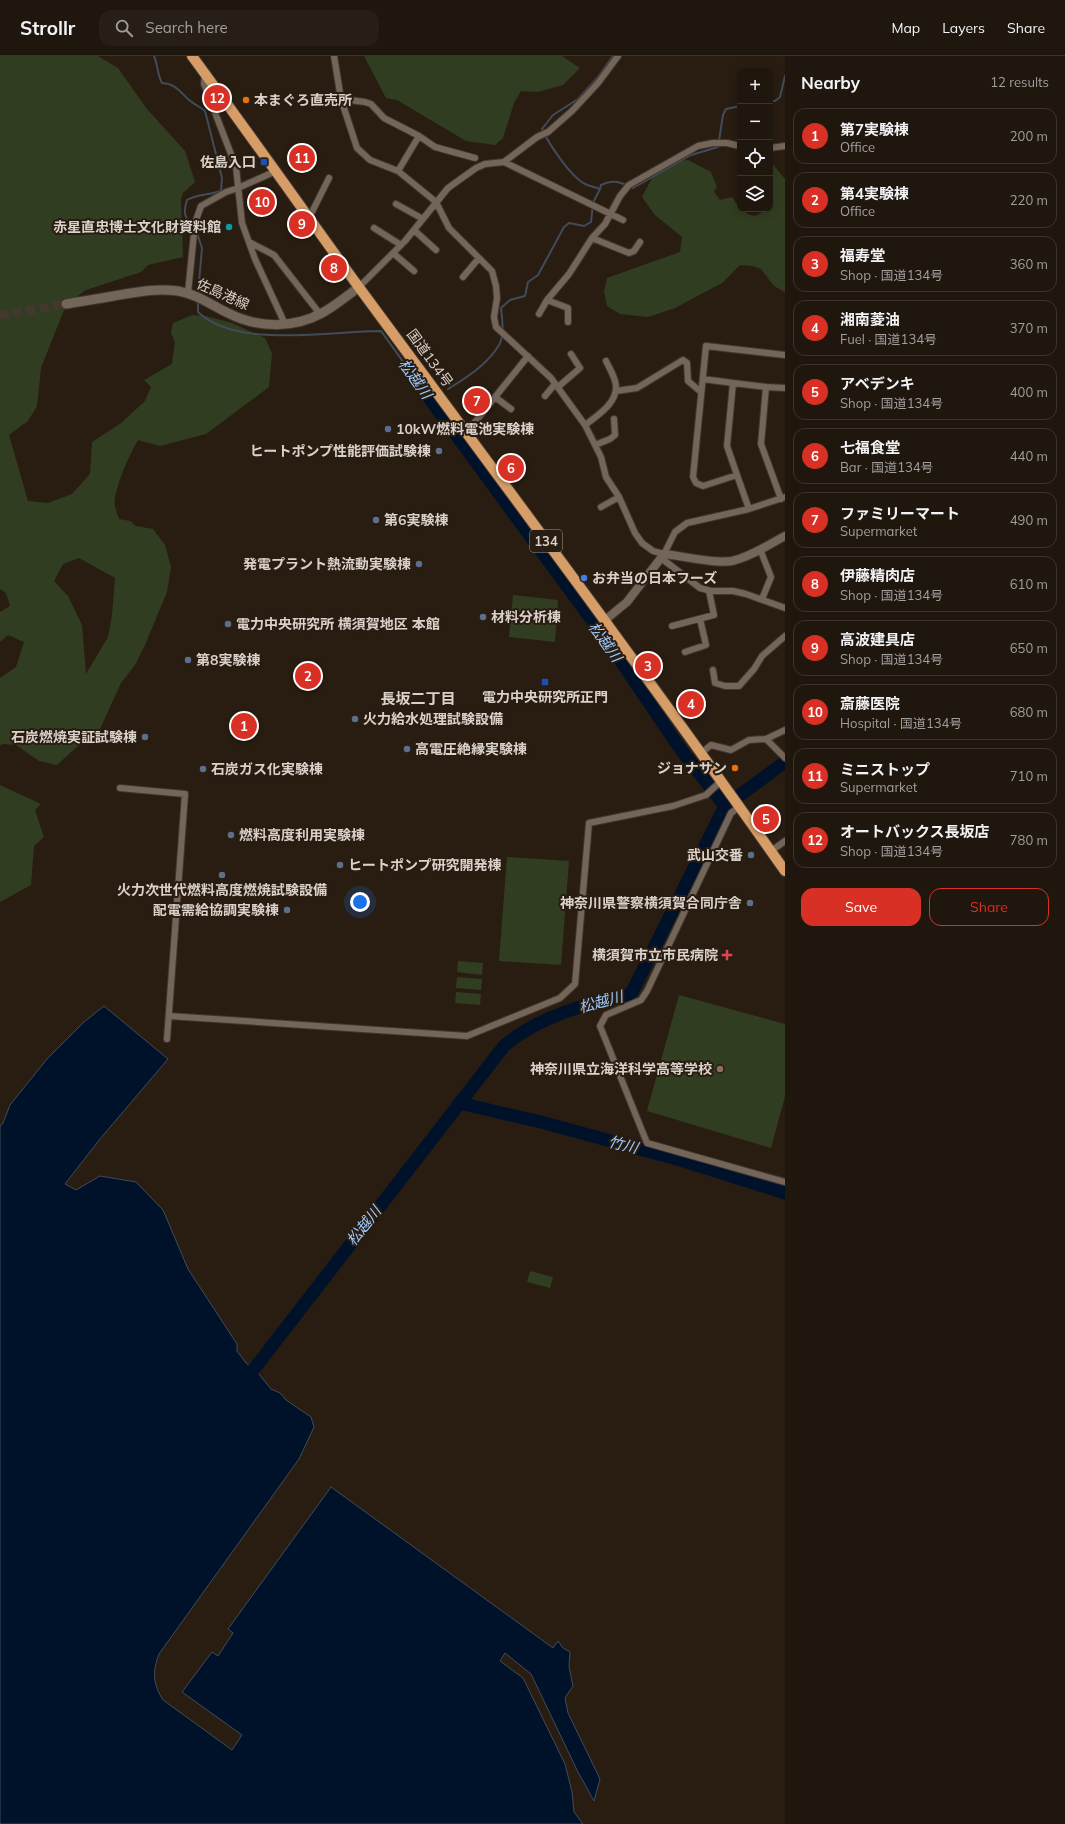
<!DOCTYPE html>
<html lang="en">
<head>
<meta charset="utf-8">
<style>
	:root { --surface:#1f160e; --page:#271f17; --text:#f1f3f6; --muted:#a19f9e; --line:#3c352e; --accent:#d93025 }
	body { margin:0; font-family:Mulish,"Noto Sans JP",sans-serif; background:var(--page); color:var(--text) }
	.controls { position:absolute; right:12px; top:12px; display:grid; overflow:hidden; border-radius:8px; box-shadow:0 2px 10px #0003 }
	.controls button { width:36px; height:36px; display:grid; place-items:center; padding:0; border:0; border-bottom:1px solid var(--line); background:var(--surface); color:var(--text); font:20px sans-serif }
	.you { position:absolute; left:360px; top:846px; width:14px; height:14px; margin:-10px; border:3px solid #fff; border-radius:50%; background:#1a73e8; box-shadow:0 0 0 6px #1a73e833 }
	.badge { display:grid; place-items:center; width:26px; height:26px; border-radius:50%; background:var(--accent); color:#fff; font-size:13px; font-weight:700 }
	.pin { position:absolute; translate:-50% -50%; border:2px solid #fff; box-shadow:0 1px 4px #0006 }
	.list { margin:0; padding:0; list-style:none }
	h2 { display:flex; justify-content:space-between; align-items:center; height:52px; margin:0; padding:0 16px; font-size:17px }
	h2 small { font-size:13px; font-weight:400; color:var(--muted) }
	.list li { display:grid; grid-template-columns:26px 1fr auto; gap:12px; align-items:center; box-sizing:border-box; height:56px; margin:0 8px 8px; padding:0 8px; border:1px solid var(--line); border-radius:12px }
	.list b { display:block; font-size:15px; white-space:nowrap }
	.list p { margin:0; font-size:13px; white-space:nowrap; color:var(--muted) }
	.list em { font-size:13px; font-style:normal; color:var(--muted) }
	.actions { display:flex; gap:8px; padding:12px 16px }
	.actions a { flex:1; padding:9px 0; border:1px solid var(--accent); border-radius:12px; text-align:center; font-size:14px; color:var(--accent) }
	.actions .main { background:var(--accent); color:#fff }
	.icon { flex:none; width:22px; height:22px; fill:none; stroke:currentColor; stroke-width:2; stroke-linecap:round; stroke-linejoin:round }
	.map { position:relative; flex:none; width:785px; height:1768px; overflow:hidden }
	header { display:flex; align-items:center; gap:24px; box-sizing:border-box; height:56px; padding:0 20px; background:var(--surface); border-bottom:1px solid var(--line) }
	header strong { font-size:19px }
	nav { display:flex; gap:22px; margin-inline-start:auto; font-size:14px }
	.search { width:280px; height:36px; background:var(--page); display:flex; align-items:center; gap:10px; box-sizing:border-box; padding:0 14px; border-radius:12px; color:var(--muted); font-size:15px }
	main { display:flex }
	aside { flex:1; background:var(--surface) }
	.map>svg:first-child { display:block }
	.green { fill:#313d20; fill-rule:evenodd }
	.water { fill:#00122a; stroke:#414b5a }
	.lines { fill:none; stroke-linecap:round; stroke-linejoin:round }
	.stream { stroke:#414b5a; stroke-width:2 }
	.river { stroke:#00122a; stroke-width:13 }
	.secondary-tunnel { stroke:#43382e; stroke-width:9; stroke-dasharray:9 4.5; stroke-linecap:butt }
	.minor-casing { stroke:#413731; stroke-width:8 }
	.tertiary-casing { stroke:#413731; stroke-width:10 }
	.secondary-casing { stroke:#413731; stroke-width:11 }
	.trunk-casing { stroke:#413731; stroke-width:12 }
	.minor { stroke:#736558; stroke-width:6 }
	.tertiary { stroke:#736558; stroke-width:8 }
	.secondary { stroke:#736558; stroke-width:9 }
	.trunk { stroke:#d69d67; stroke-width:10 }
	.food-dot { fill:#e8710a; stroke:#291d12; stroke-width:1.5 }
	.transit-dot { fill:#1a4fb4; stroke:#291d12; stroke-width:1.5 }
	.culture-dot { fill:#0f9aa8; stroke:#291d12; stroke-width:1.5 }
	.service-dot { fill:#5c6f8a; stroke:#291d12; stroke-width:1.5 }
	.shop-dot { fill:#3f7fe0; stroke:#291d12; stroke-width:1.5 }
	.health-dot { fill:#e0444e; stroke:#291d12; stroke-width:1.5 }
	.education-dot { fill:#8d6e63; stroke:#291d12; stroke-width:1.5 }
	.labels { text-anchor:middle; stroke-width:4; stroke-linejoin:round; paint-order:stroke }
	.shield { fill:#291d12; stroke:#a49b93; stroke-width:1 }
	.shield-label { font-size:13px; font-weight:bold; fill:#d9d1ca }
	.poi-label { font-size:14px; font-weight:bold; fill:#d9d1ca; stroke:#291d12; text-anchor:start }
	.street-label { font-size:14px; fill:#d9d1ca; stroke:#291d12 }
	.water-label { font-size:15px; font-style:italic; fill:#9cc9fd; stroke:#291d12 }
	.neighbourhood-label { font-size:15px; font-weight:bold; fill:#d9d1ca; stroke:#291d12 }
</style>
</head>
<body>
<header>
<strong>Strollr</strong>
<div class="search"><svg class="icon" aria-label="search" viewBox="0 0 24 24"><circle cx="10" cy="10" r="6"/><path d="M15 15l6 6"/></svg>Search here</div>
<nav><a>Map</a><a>Layers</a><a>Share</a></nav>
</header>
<main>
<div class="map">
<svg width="785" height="1768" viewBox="0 0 785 1768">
	<rect width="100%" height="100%" fill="#291d12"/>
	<path class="green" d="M0,0H98L118,12L147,53L185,95L195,126L183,137L181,143L183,201L148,209L141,216L86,234L69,246L64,254L41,312L37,350L28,365L9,379L28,445L48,447L72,438L90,418L92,386L121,367L145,345L151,331L144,324L172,308L175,286L171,277L173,267L192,259L206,260L232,267L265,282L272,297L269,331L206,378L160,390L138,384C130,397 112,437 115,451C116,455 118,459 119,463L130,465L136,470L153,473L165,489L171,511L167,536L145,589L135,609L121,627L95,684L79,689L57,709L39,705L16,689L2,688L0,690V622L16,611L24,586L8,579L0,586V556L10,550L6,537L0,533ZM79,502L115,522L112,559L108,581L86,618L82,569L68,540L54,525L63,508Z
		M364,0H562L580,12L563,29L538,36L521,35L514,47L503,82L495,89L466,85L397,44L386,42Z
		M688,104L711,116L717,131L714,136L720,144L732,141C738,150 753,170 764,153H770V105L785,123V236L774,230L761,213L752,210L740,209L722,227L675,252L648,261L620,258L607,250L604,235L607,222L680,196L682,181L655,159L642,141L653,120L669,107Z
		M513,539L558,544L555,586L509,581Z
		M0,729L41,748L35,754L44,781L34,790L31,829L0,846Z
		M507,801L569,805L561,909L499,905Z
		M458,905L483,907L482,919L457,916Z
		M457,921L482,923L481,934L456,932Z
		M456,936L481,938L480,949L455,947Z
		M679,939L785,968V1040L771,1092L647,1055Z
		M530,1215L553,1221L550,1232L527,1226Z"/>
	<path class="water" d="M104,950L168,1003L100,1083L65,1128L76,1134L100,1120L136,1126L163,1154L188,1213L237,1288V1295L246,1307L258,1317L271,1333L280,1337L286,1344L311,1361L314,1371L299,1403L159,1598C152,1616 153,1628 163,1644L232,1694L242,1679L182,1636L212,1596L218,1600L233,1577L228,1573L331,1431L553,1592L558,1585L563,1592L570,1596L569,1611L573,1630L565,1642L568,1657L600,1723L594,1745L577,1714L531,1618L505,1597L500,1605L523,1622L565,1708L572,1736L574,1756L583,1768H0V1071L3,1067L10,1049L47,1003L84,966Z"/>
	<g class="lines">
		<path class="stream" d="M154,0C158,9 157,18 162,27C176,28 179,35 189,44C194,48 200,51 205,55L222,122L221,135C209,139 197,138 187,144C183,156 184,161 193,170
			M770,45H775L780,41L785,20
			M600,133L601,129C613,123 621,126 633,132L691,99L718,91L723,59L726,53L740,50
			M196,174L202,192L198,238
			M198,244V256C236,293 330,275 381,275L429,342L432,340
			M448,333C466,322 488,308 499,289C505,279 502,263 501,252L510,244L525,240L528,226L538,219L564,171L569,167L584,170L591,166L593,147L600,133C595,131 589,130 585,128C570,120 549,88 542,73L553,59L578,43L598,21L613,0"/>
		<path class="river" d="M725,750L785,706
			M459,1047L541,1066L684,1105L785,1137
			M254,1313L504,990C539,960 586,948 631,938L725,750L679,691L608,586L429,342"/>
		<path class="secondary-tunnel" d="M0,259L66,248"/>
		<defs>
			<path id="minor" d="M334,0L341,43L357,92L370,104L398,115L436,146L449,172L492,215L496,230L497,242L494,261L496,271L551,322L585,369L601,401L606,421L619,441L635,477L642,487L653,495L664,498L675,476L687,467L749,453L785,441
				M205,17L204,28L236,111L242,167L255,203L285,268
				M341,43L365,46L371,48L384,62L419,80L435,91L475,102
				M770,92L785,90
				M504,106L537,81L548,76L572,55L598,27L618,0
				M398,115L419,80
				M396,148L423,163
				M310,160L329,122
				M374,172L401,189
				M414,174L436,194
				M592,182L629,197L634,195L640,186
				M249,186L274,199L320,258
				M393,197L414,215
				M463,221L479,202
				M359,231L405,185L448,132L476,112L485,108L504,106L623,164
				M188,237L195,167L201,150L226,136L238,132L276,115
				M547,244L568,252V266
				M539,258L547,244L569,218L592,182L605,168L620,140L629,129L698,90L713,87H727L740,90
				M703,323L733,327L727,390L737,419
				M733,327L766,331L761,388L781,443
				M558,331L580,312L571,298
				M766,331L785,332
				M616,335L637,332L683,304L687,307L688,325L701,336
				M545,340L555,328
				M495,341L511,353
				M585,369C598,359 621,345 615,325C613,318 609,311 606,305
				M467,376L528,300
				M595,389L610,383L615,379L614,363
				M601,451L619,441
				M749,453L737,419L703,430L696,427L693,421L706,290L785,299
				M760,493L771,521L762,543
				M661,502L700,532L711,535H733L746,538L785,552
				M672,570L714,559L709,535
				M685,596L706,589L700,563
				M713,614L715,627L725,630H739L754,613L762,600L785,580
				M766,683L785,702
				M700,698L711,689L731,694L749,684L766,683L785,674
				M120,732L185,738L167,983
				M739,751L731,757L647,935L641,944L606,959L600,970L647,1087L785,1126
				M771,795L785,785
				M169,960L467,980L560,942L575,928L589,767L673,750L706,739L720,726"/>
			<path id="tertiary" d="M604,565L627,546L664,498C682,500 715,508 732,505C750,501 768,489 785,480"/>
			<path id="secondary" d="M66,248C82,245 98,243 114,240C136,236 156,232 178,235C197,238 211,249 228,257C257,272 293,273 322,257C335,250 347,240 359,231"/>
			<path id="trunk" d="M192,0C248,76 303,154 358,230C501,424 646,618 785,815"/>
		</defs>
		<use href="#minor" class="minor-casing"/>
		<use href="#tertiary" class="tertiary-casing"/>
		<use href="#secondary" class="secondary-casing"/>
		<use href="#trunk" class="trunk-casing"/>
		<use href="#minor" class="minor"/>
		<use href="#tertiary" class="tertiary"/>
		<use href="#secondary" class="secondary"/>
		<use href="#trunk" class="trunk"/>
	</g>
	<g class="food-dot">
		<circle cx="246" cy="44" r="4"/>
		<circle cx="735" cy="712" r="4"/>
	</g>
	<g class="transit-dot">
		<rect x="260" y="102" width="8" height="8" rx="2"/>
		<rect x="541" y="622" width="8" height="8" rx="2"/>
	</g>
	<circle class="culture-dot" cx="229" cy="171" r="4"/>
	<g class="service-dot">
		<circle cx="388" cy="373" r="4"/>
		<circle cx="439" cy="395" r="4"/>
		<circle cx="376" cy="464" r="4"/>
		<circle cx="419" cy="508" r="4"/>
		<circle cx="483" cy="561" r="4"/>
		<circle cx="228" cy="568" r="4"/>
		<circle cx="188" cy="604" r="4"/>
		<circle cx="355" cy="663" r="4"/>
		<circle cx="145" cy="681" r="4"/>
		<circle cx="407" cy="693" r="4"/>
		<circle cx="203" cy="713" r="4"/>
		<circle cx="231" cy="779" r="4"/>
		<circle cx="751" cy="799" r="4"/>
		<circle cx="340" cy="809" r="4"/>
		<circle cx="222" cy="819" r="4"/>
		<circle cx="750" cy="847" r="4"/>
		<circle cx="287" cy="854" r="4"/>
	</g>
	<circle class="shop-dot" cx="584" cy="522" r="4"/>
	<path class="health-dot" d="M725 893h4v4h4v4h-4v4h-4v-4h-4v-4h4z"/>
	<circle class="education-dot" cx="720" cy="1013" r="4"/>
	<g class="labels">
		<rect class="shield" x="530" y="474" width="32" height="22" rx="3"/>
		<g class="shield-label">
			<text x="546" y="490">134</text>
		</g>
		<g class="poi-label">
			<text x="254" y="49">本まぐろ直売所</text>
			<text x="256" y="111" text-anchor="end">佐島入口</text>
			<text x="221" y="176" text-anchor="end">赤星直忠博士文化財資料館</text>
			<text x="396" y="378">10kW燃料電池実験棟</text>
			<text x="431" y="400" text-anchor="end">ヒートポンプ性能評価試験棟</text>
			<text x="384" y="469">第6実験棟</text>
			<text x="411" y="513" text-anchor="end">発電プラント熱流動実験棟</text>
			<text x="592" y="527">お弁当の日本フーズ</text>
			<text x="491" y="566">材料分析棟</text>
			<text x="236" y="573">電力中央研究所 横須賀地区 本館</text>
			<text x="196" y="609">第8実験棟</text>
			<text x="545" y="646" text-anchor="middle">電力中央研究所正門</text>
			<text x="363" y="668">火力給水処理試験設備</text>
			<text x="137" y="686" text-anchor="end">石炭燃焼実証試験棟</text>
			<text x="415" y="698">高電圧絶縁実験棟</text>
			<text x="727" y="717" text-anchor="end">ジョナサン</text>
			<text x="211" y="718">石炭ガス化実験棟</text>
			<text x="239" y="784">燃料高度利用実験棟</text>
			<text x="743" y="804" text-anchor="end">武山交番</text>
			<text x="348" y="814">ヒートポンプ研究開発棟</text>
			<text x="222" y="839" text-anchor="middle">火力次世代燃料高度燃焼試験設備</text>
			<text x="742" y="852" text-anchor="end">神奈川県警察横須賀合同庁舎</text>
			<text x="279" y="859" text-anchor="end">配電需給協調実験棟</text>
			<text x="718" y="904" text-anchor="end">横須賀市立市民病院</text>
			<text x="712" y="1018" text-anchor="end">神奈川県立海洋科学高等学校</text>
		</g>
		<g class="street-label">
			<text transform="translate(223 238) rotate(24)" y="5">佐島港線</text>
			<text transform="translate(430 302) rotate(54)" y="5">国道134号</text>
		</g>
		<g class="water-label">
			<text transform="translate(415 323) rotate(54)" y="5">松越川</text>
			<text transform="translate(605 586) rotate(54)" y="5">松越川</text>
			<text transform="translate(601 946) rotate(-15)" y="5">松越川</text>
			<text transform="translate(623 1089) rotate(14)" y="5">竹川</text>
			<text transform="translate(364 1170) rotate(-52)" y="5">松越川</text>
		</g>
		<g class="neighbourhood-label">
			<text x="418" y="648">長坂二丁目</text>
		</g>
	</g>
</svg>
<div class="controls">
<button>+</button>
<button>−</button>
<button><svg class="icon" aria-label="locate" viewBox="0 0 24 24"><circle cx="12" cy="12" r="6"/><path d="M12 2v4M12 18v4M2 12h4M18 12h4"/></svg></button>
<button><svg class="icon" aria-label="layers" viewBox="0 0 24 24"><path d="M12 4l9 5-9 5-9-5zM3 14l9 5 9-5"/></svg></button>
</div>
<div class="you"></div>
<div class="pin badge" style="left:244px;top:670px">1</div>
<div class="pin badge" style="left:308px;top:620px">2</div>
<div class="pin badge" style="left:648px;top:610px">3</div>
<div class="pin badge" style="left:691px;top:648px">4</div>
<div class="pin badge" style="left:766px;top:763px">5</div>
<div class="pin badge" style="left:511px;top:412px">6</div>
<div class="pin badge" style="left:477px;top:345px">7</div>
<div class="pin badge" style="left:334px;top:212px">8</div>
<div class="pin badge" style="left:302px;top:168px">9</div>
<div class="pin badge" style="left:262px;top:146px">10</div>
<div class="pin badge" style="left:302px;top:102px">11</div>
<div class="pin badge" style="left:217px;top:42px">12</div>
</div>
<aside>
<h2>Nearby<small>12 results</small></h2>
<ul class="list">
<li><span class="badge">1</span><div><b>第7実験棟</b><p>Office</p></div><em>200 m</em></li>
<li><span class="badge">2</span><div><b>第4実験棟</b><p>Office</p></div><em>220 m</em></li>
<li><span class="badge">3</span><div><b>福寿堂</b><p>Shop · 国道134号</p></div><em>360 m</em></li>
<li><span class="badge">4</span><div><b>湘南菱油</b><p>Fuel · 国道134号</p></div><em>370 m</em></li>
<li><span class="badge">5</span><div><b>アベデンキ</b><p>Shop · 国道134号</p></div><em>400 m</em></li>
<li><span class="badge">6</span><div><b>七福食堂</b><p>Bar · 国道134号</p></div><em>440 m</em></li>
<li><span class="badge">7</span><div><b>ファミリーマート</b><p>Supermarket</p></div><em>490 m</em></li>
<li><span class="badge">8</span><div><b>伊藤精肉店</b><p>Shop · 国道134号</p></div><em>610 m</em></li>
<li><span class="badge">9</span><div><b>高波建具店</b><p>Shop · 国道134号</p></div><em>650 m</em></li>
<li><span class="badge">10</span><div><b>斎藤医院</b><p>Hospital · 国道134号</p></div><em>680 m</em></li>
<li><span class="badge">11</span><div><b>ミニストップ</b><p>Supermarket</p></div><em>710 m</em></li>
<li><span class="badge">12</span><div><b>オートバックス長坂店</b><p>Shop · 国道134号</p></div><em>780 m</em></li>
</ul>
<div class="actions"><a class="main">Save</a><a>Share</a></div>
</aside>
</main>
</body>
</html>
